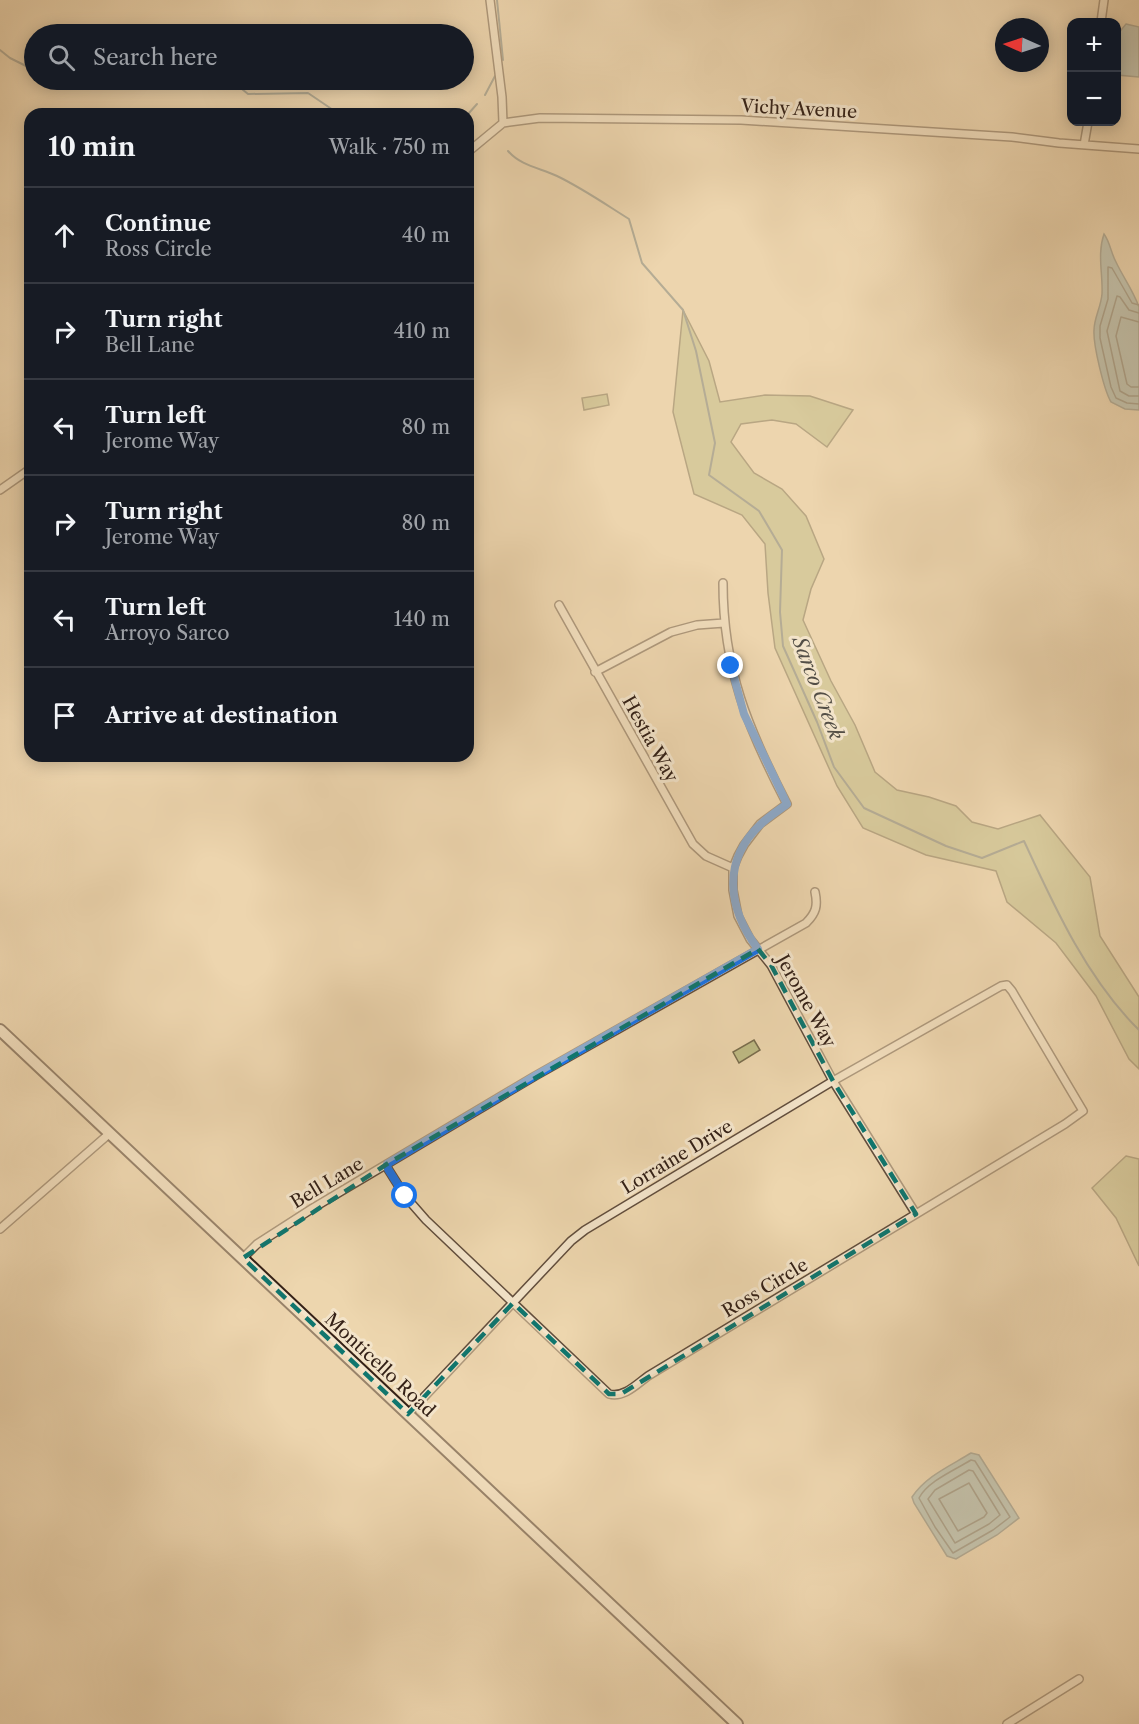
<!DOCTYPE html>
<html lang="en">
<head>
<meta charset="utf-8">
<style>
	:root { --surface:#171b24; --page:#20242c; --text:#f1f3f6; --muted:#9ea1a6; --line:#363941 }
	body { margin:0; font-family:"Libre Caslon Text",serif; background:var(--page); color:var(--text) }
	.controls { position:absolute; right:18px; top:18px; display:grid; overflow:hidden; border-radius:12px; box-shadow:0 3px 15px #0003 }
	.controls button { width:54px; height:54px; display:grid; place-items:center; padding:0; border:0; border-bottom:2px solid var(--line); background:var(--surface); color:var(--text); font:30px sans-serif }
	.compass { position:absolute; left:995px; top:18px; width:54px; height:54px; border-radius:50%; background:var(--surface); box-shadow:0 3px 15px #0003; rotate:273deg }
	.stop { position:absolute; width:18px; height:18px; margin:-14px; border:4px solid #1a73e8; border-radius:50%; background:#fff }
	.stop.end { background:#1a73e8; border-color:#fff; box-shadow:0 2px 6px #0008 }
	.list { margin:0; padding:0; list-style:none }
	h2 { display:flex; justify-content:space-between; align-items:center; height:78px; margin:0; padding:0 24px; font-size:26px }
	h2 small { font-size:20px; font-weight:400; color:var(--muted) }
	.list li { display:grid; grid-template-columns:39px 1fr auto; gap:18px; align-items:center; box-sizing:border-box; height:96px; padding:0 24px; border-top:2px solid var(--line) }
	.list b { display:block; font-size:22px; white-space:nowrap }
	.list p { margin:0; font-size:20px; white-space:nowrap; color:var(--muted) }
	.list em { font-size:20px; font-style:normal; color:var(--muted) }
	.icon { flex:none; width:33px; height:33px; fill:none; stroke:currentColor; stroke-width:2; stroke-linecap:round; stroke-linejoin:round }
	.map { position:relative; flex:none; width:1139px; height:1724px; overflow:hidden }
	.search { position:absolute; background:var(--surface); box-shadow:0 3px 15px #0003; left:24px; top:24px; width:450px; height:66px; display:flex; align-items:center; gap:15px; box-sizing:border-box; padding:0 21px; border-radius:33px; color:var(--muted); font-size:22px }
	.panel { position:absolute; background:var(--surface); box-shadow:0 3px 15px #0003; left:24px; top:108px; width:450px; height:654px; border-radius:18px }
	.map>svg:first-child { display:block }
	.green { fill:#bfbc85; stroke:#7a6e4e; stroke-width:1.5 }
	.water { fill:#9bb7b3; stroke:#727b75; stroke-width:1.5 }
	.lines { fill:none; stroke-linecap:round; stroke-linejoin:round }
	.shore { stroke:#686c65; stroke-width:1.5 }
	.stream { stroke:#727b75; stroke-width:2 }
	.minor-casing { stroke:#624e3d; stroke-width:10 }
	.secondary-casing { stroke:#342117; stroke-width:14 }
	.minor { stroke:#f3e4ca; stroke-width:7 }
	.secondary { stroke:#f3e4ca; stroke-width:10 }
	.route { stroke:#1a73e8; stroke-width:8 }
	.marked { fill:none; stroke:#0f766e; stroke-width:4.5; stroke-dasharray:12 8; stroke-linejoin:round }
	.labels { text-anchor:middle; stroke-width:6; stroke-linejoin:round; paint-order:stroke }
	.street-label { font-size:18px; fill:#342117; stroke:#f3e4ca }
	.water-label { font-size:20px; font-style:italic; fill:#534e46; stroke:#f3e4ca }
</style>
</head>
<body>
<div class="map">
<svg width="1139" height="1724" viewBox="0 0 1139 1724">
	<rect width="100%" height="100%" fill="#edd6ae"/>
	<filter id="stains"><feTurbulence type="fractalNoise" baseFrequency=".00333" numOctaves="4"/><feColorMatrix values="0 0 0 0 .2 0 0 0 0 .09 0 0 0 0 .02 0 0 0 .5 -.17"/></filter>
	<radialGradient id="worn" r=".72"><stop offset=".6" stop-color="#630" stop-opacity="0"/><stop offset="1" stop-color="#630" stop-opacity=".3"/></radialGradient>
	<path class="green" d="M683,310L709,361L720,402L765,395L810,396L853,410L827,447L796,424L772,420L741,424L731,442L754,473L782,489L806,516L824,559L811,589L803,620L831,681L855,725L875,772L897,790L929,797L956,806L972,822L998,829L1040,815L1090,877L1100,936L1139,997V1069L1129,1059L1096,996L1056,943L1007,902L996,871L926,855L863,828L837,786L775,648L768,593L765,544L742,515L694,494L673,412Z
		M607,394L609,405L584,410L582,398Z
		M754,1040L760,1050L739,1063L733,1052Z
		M1126,1156L1139,1159V1266L1116,1218L1092,1188Z"/>
	<path class="water" d="M1126,24L1139,27V77L1117,75V35Z
		M1104,234C1110,242 1111,253 1116,262C1123,277 1133,290 1139,307V410L1125,409L1111,402C1104,390 1093,345 1094,330C1094,318 1101,307 1102,294C1103,274 1097,254 1104,234Z
		M971,1453L979,1455L1019,1518L997,1535L956,1559L947,1556L914,1503L912,1497C926,1476 950,1466 971,1453Z"/>
	<g class="lines">
		<path class="shore" d="M1139,305L1132,303L1112,268L1108,267V299L1100,326V338L1111,387L1116,398L1127,403L1139,404
			M1139,313L1129,310L1120,297L1117,296L1107,331L1120,391L1129,396H1139
			M1139,322L1121,317L1116,336L1127,384L1131,387H1139
			M971,1460L975,1461L1010,1517L993,1530L953,1553L935,1527L919,1498C928,1481 955,1470 971,1460Z
			M969,1470L973,1471L1000,1515L989,1524L955,1543L928,1499L935,1490Z
			M969,1483L987,1513L984,1517L958,1531L939,1499Z"/>
		<path class="stream" d="M497,0L503,60
			M0,50L10,58L34,70
			M231,80L248,94L308,93L339,114
			M485,95L495,76
			M416,114H419
			M468,125L469,113L477,104
			M508,151C521,166 540,168 557,176C582,188 605,204 629,219L642,263L683,310L696,351L715,443L709,475L759,511L782,550L780,612L783,646L817,722L834,767L864,808L946,846L982,858L1024,841C1054,906 1087,979 1139,1030"/>
		<defs>
			<path id="minor" d="M490,0L502,97L503,123
				M1101,22L1104,0
				M1084,145L1088,122
				M468,152L503,123L540,118L741,120L1012,137L1059,143L1139,149
				M0,490L30,469
				M723,583C723,669 748,729 787,804L760,824L744,845L738,856L733,868V890L738,916L750,939L771,965L833,1081L916,1214
				M559,605L693,844L706,856L733,868
				M595,672L671,632L697,625L724,623
				M387,1164L388,1169L405,1196L426,1220L609,1394C624,1398 637,1384 648,1376L1065,1124L1083,1111L1012,991L1007,985L1001,986L833,1081L585,1230L571,1241L408,1414
				M0,1229L110,1133
				M243,1258L257,1244L313,1208L535,1076L806,923C816,913 818,906 815,892
				M1007,1724L1079,1679"/>
			<path id="secondary" d="M0,1030L737,1724"/>
		</defs>
		<use href="#minor" class="minor-casing"/>
		<use href="#secondary" class="secondary-casing"/>
		<use href="#minor" class="minor"/>
		<use href="#secondary" class="secondary"/>
	</g>
	<g class="lines">
		<path class="route" d="M405,1196L388,1169L387,1164L535,1076L758,949C728,909 721,861 761,824C768,817 778,811 787,804L744,714L731,666"/>
	</g>
	<path d="M0 0H1139V1724H0ZM758,949L771,965L833,1081L916,1214L621,1394H609L513,1303L408,1414L243,1258L387,1164Z" fill="#edd6ae" fill-opacity=".55" fill-rule="evenodd"/>
	<path class="marked" d="M758,949L771,965L833,1081L916,1214L621,1394H609L513,1303L408,1414L243,1258L387,1164Z"/>
	<g class="labels">
		<g class="street-label">
			<text transform="translate(799 109) rotate(3)" y="6">Vichy Avenue</text>
			<text transform="translate(650 739) rotate(61)" y="6">Hestia Way</text>
			<text transform="translate(806 1001) rotate(61)" y="6">Jerome Way</text>
			<text transform="translate(677 1157) rotate(-31)" y="6">Lorraine Drive</text>
			<text transform="translate(327 1183) rotate(-31)" y="6">Bell Lane</text>
			<text transform="translate(765 1288) rotate(-31)" y="6">Ross Circle</text>
			<text transform="translate(380 1365) rotate(43)" y="6">Monticello Road</text>
		</g>
		<g class="water-label">
			<text transform="translate(818 688) rotate(69)" y="7">Sarco Creek</text>
		</g>
	</g>
	<rect width="100%" height="100%" filter="url(#stains)"/>
	<rect width="100%" height="100%" fill="url(#worn)"/>
</svg>
<div class="controls">
<button>+</button>
<button>−</button>
</div>
<svg class="compass" viewBox="-18 -18 36 36"><path d="M0-13l5 13h-10z" fill="#e53935"/><path d="M0 13l5-13h-10z" fill="#9ea1a6"/></svg>
<div class="stop" style="left:405px;top:1196px"></div>
<div class="stop end" style="left:731px;top:666px"></div>
<div class="search"><svg class="icon" aria-label="search" viewBox="0 0 24 24"><circle cx="10" cy="10" r="6"/><path d="M15 15l6 6"/></svg>Search here</div>
<section class="panel">
<h2>10 min<small>Walk · 750 m</small></h2>
<ul class="list">
<li><svg class="icon" aria-label="ahead" viewBox="0 0 24 24"><path d="M12 20V5M6 11l6-6 6 6"/></svg><div><b>Continue</b><p>Ross Circle</p></div><em>40 m</em></li>
<li><svg class="icon" aria-label="right" viewBox="0 0 24 24"><path d="M7 20v-9h11M14 6l5 5-5 5"/></svg><div><b>Turn right</b><p>Bell Lane</p></div><em>410 m</em></li>
<li><svg class="icon" aria-label="left" viewBox="0 0 24 24"><path d="M17 20v-9H6M10 6l-5 5 5 5"/></svg><div><b>Turn left</b><p>Jerome Way</p></div><em>80 m</em></li>
<li><svg class="icon" aria-label="right" viewBox="0 0 24 24"><path d="M7 20v-9h11M14 6l5 5-5 5"/></svg><div><b>Turn right</b><p>Jerome Way</p></div><em>80 m</em></li>
<li><svg class="icon" aria-label="left" viewBox="0 0 24 24"><path d="M17 20v-9H6M10 6l-5 5 5 5"/></svg><div><b>Turn left</b><p>Arroyo Sarco</p></div><em>140 m</em></li>
<li><svg class="icon" aria-label="arrive" viewBox="0 0 24 24"><path d="M6 21V4h12l-3 4 3 4H6"/></svg><div><b>Arrive at destination</b></div></li>
</ul>
</section>
</div>
</body>
</html>
